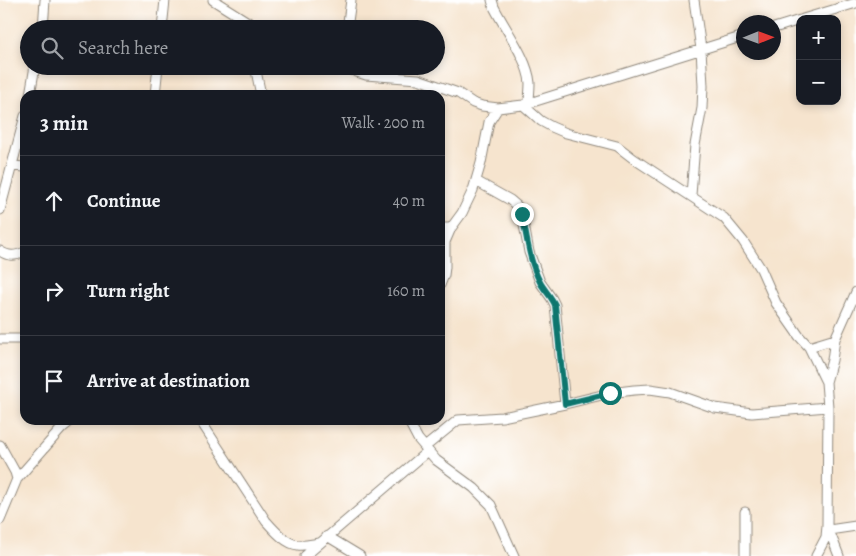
<!DOCTYPE html>
<html lang="en">
<head>
<meta charset="utf-8">
<style>
	:root { --surface:#171b24; --page:#242831; --text:#f1f3f6; --muted:#9ea1a6; --line:#363941 }
	body { margin:0; font-family:Alegreya,serif; background:var(--page); color:var(--text) }
	.controls { position:absolute; right:15px; top:15px; display:grid; overflow:hidden; border-radius:10px; box-shadow:0 2px 8px #0003 }
	.controls button { width:45px; height:45px; display:grid; place-items:center; padding:0; border:0; border-bottom:1px solid var(--line); background:var(--surface); color:var(--text); font:25px sans-serif }
	.compass { position:absolute; left:736px; top:15px; width:45px; height:45px; border-radius:50%; background:var(--surface); box-shadow:0 2px 8px #0003; rotate:89deg }
	.stop { position:absolute; width:15px; height:15px; margin:-11px; border:4px solid #0f766e; border-radius:50%; background:#fff }
	.stop.end { background:#0f766e; border-color:#fff; box-shadow:0 1px 5px #0008 }
	.list { margin:0; padding:0; list-style:none }
	h2 { display:flex; justify-content:space-between; align-items:center; height:65px; margin:0; padding:0 20px; font-size:21px }
	h2 small { font-size:16px; font-weight:400; color:var(--muted) }
	.list li { display:grid; grid-template-columns:32px 1fr auto; gap:15px; align-items:center; box-sizing:border-box; height:90px; padding:0 20px; border-top:1px solid var(--line) }
	.list b { display:block; font-size:19px; white-space:nowrap }
	.list em { font-size:16px; font-style:normal; color:var(--muted) }
	.icon { flex:none; width:28px; height:28px; fill:none; stroke:currentColor; stroke-width:2; stroke-linecap:round; stroke-linejoin:round }
	.map { position:relative; flex:none; width:856px; height:556px; overflow:hidden }
	.search { position:absolute; background:var(--surface); box-shadow:0 2px 8px #0003; left:20px; top:20px; width:425px; height:55px; display:flex; align-items:center; gap:12px; box-sizing:border-box; padding:0 18px; border-radius:28px; color:var(--muted); font-size:19px }
	.panel { position:absolute; background:var(--surface); box-shadow:0 2px 8px #0003; left:20px; top:90px; width:425px; height:335px; border-radius:15px }
	.map>svg:first-child { display:block }
	.lines { fill:none; stroke-linecap:round; stroke-linejoin:round }
	.street-casing { stroke:#90887c; stroke-width:11 }
	.street { stroke:#fff; stroke-width:9 }
	.route { stroke:#0f766e; stroke-width:6 }
</style>
</head>
<body>
<div class="map">
<svg width="856" height="556" viewBox="0 0 856 556">
	<rect width="100%" height="100%" fill="#fff"/>
	<filter id="ink" filterUnits="userSpaceOnUse"><feTurbulence type="fractalNoise" baseFrequency=".02" numOctaves="2"/><feDisplacementMap in="SourceGraphic" scale="10" xChannelSelector="R" yChannelSelector="G"/><feConvolveMatrix kernelMatrix="1 2 1 2 8 2 1 2 1" color-interpolation-filters="sRGB"/></filter>
	<filter id="wash" filterUnits="userSpaceOnUse"><feTurbulence type="fractalNoise" baseFrequency=".0096" numOctaves="4" result="noise"/><feDisplacementMap in="SourceGraphic" scale="20" xChannelSelector="R" yChannelSelector="G"/><feGaussianBlur stdDeviation="1.12" result="paint"/><feColorMatrix in="noise" values="0 0 0 0 0 0 0 0 0 0 0 0 0 0 0 0 0 1.4 0 .05"/><feComposite in="paint" operator="in"/></filter>
	<g filter="url(#wash)">
		<rect width="100%" height="100%" fill="#f6e4ce"/>
	</g>
	<g filter="url(#ink)">
		<g class="lines">
			<defs>
				<path id="street" d="M213,0L259,29
					M492,0L494,7C505,29 528,59 530,83C530,90 529,97 529,103
					M803,19L856,3
					M774,28L800,20
					M43,29L45,0
					M162,29L165,0
					M347,29L351,0
					M255,66L261,95
					M339,66L366,75L418,79L458,93L473,103L482,106L498,108L523,105L744,36
					M30,95L35,66
					M155,95L158,66
					M523,105L541,121L552,127L566,133L617,146L634,159L724,218L743,241L761,269L776,303L799,336L809,347L826,382
					M12,166L25,167
					M476,181L510,200L517,206L522,214L529,252L540,282L552,299L555,305L565,404
					M691,195L695,145L702,108L703,86L701,49L694,0
					M0,210L25,116
					M440,228H451
					M0,251C9,257 15,256 25,252
					M440,285L444,275L445,267V242L451,228L462,213L473,190L481,163L489,122L498,108
					M0,339H25
					M809,347L835,339
					M200,420L266,521C274,530 286,544 298,545C304,546 312,544 319,543
					M408,420L418,439L436,460L474,488L491,505L514,556
					M0,445L15,472L17,479L0,520
					M17,479L62,428L72,420
					M745,512V556
					M829,530L856,526
					M327,536L360,556
					M305,556L428,451L425,447L458,420L502,417L565,404L610,393L634,390L650,389L670,392L715,408L752,413L828,407
					M816,556L826,537L827,526
					M839,556L827,525L828,407L826,382L832,360L835,339L856,292"/>
			</defs>
			<use href="#street" class="street-casing"/>
			<use href="#street" class="street"/>
		</g>
	</g>
	<g class="lines" filter="url(#ink)">
		<path class="route" d="M522,214C527,237 529,261 540,282C544,290 551,296 555,305L565,404L610,393"/>
	</g>
</svg>
<div class="controls">
<button>+</button>
<button>−</button>
</div>
<svg class="compass" viewBox="-18 -18 36 36"><path d="M0-13l5 13h-10z" fill="#e53935"/><path d="M0 13l5-13h-10z" fill="#9ea1a6"/></svg>
<div class="stop" style="left:610px;top:393px"></div>
<div class="stop end" style="left:522px;top:214px"></div>
<div class="search"><svg class="icon" aria-label="search" viewBox="0 0 24 24"><circle cx="10" cy="10" r="6"/><path d="M15 15l6 6"/></svg>Search here</div>
<section class="panel">
<h2>3 min<small>Walk · 200 m</small></h2>
<ul class="list">
<li><svg class="icon" aria-label="ahead" viewBox="0 0 24 24"><path d="M12 20V5M6 11l6-6 6 6"/></svg><div><b>Continue</b></div><em>40 m</em></li>
<li><svg class="icon" aria-label="right" viewBox="0 0 24 24"><path d="M7 20v-9h11M14 6l5 5-5 5"/></svg><div><b>Turn right</b></div><em>160 m</em></li>
<li><svg class="icon" aria-label="arrive" viewBox="0 0 24 24"><path d="M6 21V4h12l-3 4 3 4H6"/></svg><div><b>Arrive at destination</b></div></li>
</ul>
</section>
</div>
</body>
</html>
